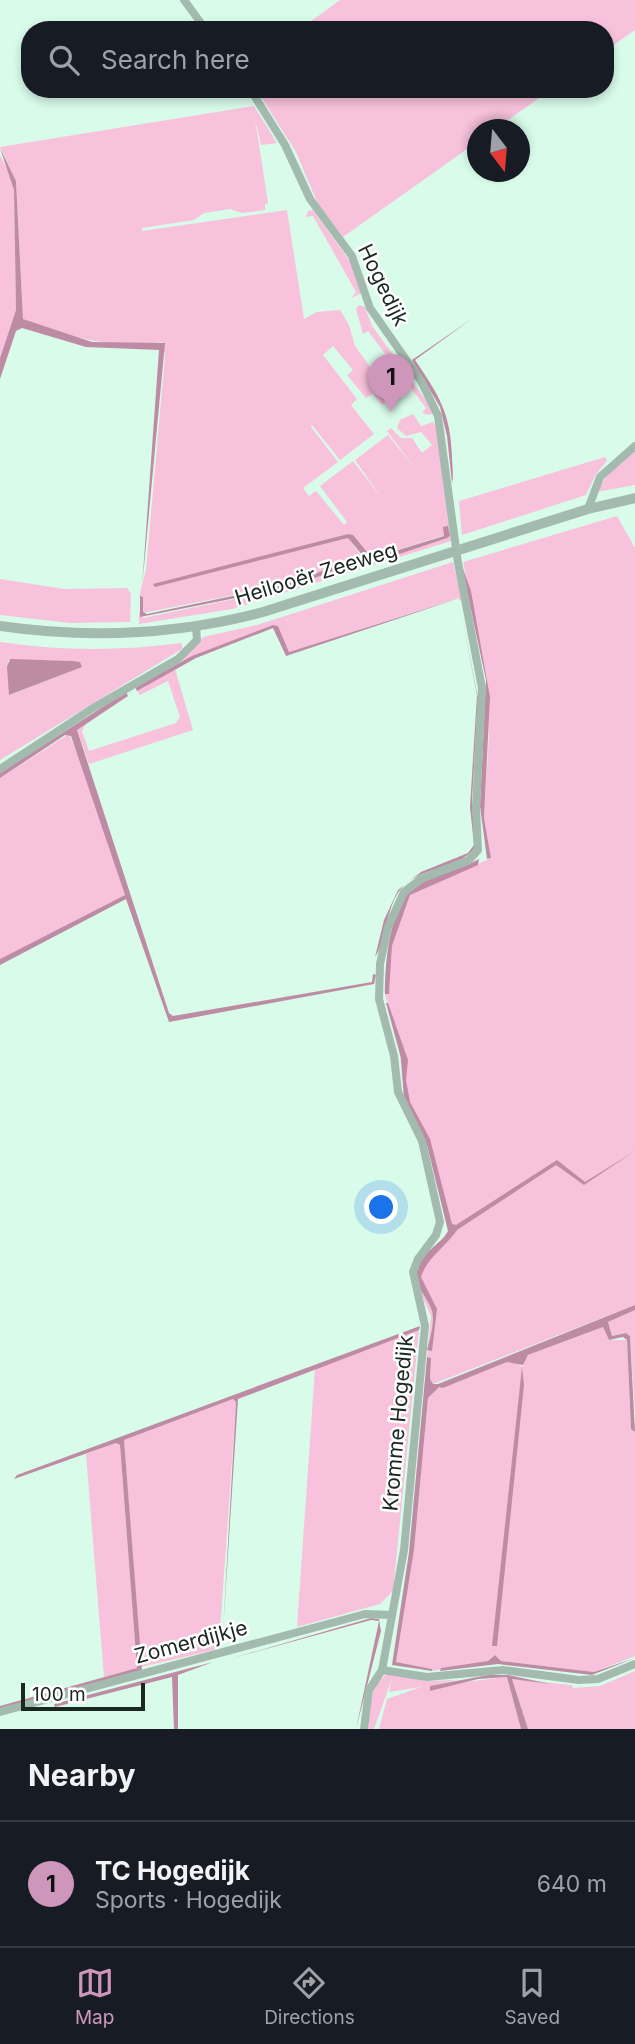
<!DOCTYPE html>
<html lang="en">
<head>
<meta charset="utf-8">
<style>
	:root { --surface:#171b24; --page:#20242c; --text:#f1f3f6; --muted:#9ea1a6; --line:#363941; --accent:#cf96bc }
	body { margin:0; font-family:Inter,sans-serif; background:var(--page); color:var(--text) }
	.compass { position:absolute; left:467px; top:119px; width:63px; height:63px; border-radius:50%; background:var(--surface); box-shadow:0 4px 10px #0003; rotate:164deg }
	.scale { position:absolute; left:21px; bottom:18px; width:124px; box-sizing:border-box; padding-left:7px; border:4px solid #1b2822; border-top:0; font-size:19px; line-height:24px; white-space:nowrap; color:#1b2822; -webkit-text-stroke:5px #fff; paint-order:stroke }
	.you { position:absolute; left:382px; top:1208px; width:24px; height:24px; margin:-18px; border:5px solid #fff; border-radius:50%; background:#1a73e8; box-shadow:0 0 0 10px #1a73e833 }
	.badge { display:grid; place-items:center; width:46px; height:46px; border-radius:50%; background:var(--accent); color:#111; font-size:23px; font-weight:700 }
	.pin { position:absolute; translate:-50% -58px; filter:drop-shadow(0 2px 4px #0008) }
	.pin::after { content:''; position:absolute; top:37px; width:24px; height:21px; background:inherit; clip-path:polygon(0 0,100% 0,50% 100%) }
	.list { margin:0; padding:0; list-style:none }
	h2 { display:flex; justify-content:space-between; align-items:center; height:91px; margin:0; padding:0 28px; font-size:30px }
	h2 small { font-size:23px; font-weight:400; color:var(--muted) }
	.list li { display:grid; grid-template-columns:46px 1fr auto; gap:21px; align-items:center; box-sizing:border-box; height:126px; padding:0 28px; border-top:2px solid var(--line) }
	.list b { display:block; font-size:26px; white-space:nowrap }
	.list p { margin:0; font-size:23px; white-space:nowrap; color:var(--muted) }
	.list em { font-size:23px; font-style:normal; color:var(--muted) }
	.icon { flex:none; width:38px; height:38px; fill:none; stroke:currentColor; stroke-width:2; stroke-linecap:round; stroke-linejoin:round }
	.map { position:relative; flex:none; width:635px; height:1729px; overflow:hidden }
	.search { position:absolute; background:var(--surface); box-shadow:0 4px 10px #0003; left:21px; right:21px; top:21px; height:77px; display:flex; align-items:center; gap:18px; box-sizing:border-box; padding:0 24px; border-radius:28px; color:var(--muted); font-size:26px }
	.sheet { height:217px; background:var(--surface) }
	nav { display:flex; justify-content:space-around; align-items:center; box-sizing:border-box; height:98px; border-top:2px solid var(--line); background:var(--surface); font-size:19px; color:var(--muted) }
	nav a { display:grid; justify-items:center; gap:4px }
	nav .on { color:var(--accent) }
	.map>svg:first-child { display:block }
	.green { fill:#f8c2dc; fill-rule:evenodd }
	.water { fill:#be8ba4 }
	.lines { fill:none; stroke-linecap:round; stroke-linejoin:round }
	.minor { stroke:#a3bbae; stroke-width:8 }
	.tertiary { stroke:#a3bbae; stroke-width:10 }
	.labels { text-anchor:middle; stroke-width:5; stroke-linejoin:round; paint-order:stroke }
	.street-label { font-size:21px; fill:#1b2822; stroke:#fff }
</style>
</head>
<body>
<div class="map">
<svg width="635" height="1729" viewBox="0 0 635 1729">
	<rect width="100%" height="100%" fill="#d9fbea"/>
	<path class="green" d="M340,0H635V30L605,51V30H299Z
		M256,89H552L495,129L477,130V142L343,237L317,202L296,152Z
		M254,106L277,143L261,145L255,119L268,203L265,204V210L242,213L230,209L204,213L194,220L142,228V231L287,210L304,319L317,312L340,310L349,325L355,346L392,397L382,405L373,394L366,398L347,375L353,370L333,346L323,355L357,399L351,405L374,434L340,460L312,425L311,427L338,462L303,488L309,496L316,491L344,525L347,522L320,486L353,461L381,497L355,460L388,435L416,470L387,431L391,428L401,438H412L422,453L432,445L421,432L406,436L397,428L400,420L413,414L421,426L433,422L438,428L451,541L232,609L139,624V612L143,618L287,588L362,561L373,563L450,536L445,535L371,558L348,534L153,586L348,538L362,557L284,585L143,613V597H139L146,570L165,356L162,342C105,349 76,338 23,319L16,181L0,147Z
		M0,155L10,174L14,190L16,310L0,358Z
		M313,210L352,264L362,293L351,298L356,292L313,216L306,217L308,211Z
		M359,305L365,307L372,326L428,403L433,412L430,415L422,413L426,408L368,331L363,334L356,309Z
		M635,449V485L596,492L609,473Z
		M605,457L607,461L596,474L586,495L462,535L459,501Z
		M617,516L635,548V1305L433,1384L430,1379L431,1359L427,1357L431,1316L420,1292L419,1269L441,1244L449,1229L424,1130L404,1096L399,1046L385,994L389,993L392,946L410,895L491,858L484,818L489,735L487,679L463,562Z
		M453,562L462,599L459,601V598L289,652L278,626L273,625L179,662L203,637L257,625Z
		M0,579L64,589L127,588L131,594L130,622L70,623L0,615Z
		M0,642C62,651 120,651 182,643V649L0,760ZM8,660L73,661L80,662L81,667L10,695Z
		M175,669L193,730L89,764L77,730L86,723L82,731L89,751L176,723L180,717L168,681L140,695L137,691Z
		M69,734L85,772L125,895L0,959V778Z
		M635,1310V1413L630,1336L626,1333L612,1336L608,1322Z
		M603,1327L609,1340H627L631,1429L635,1432V1656L594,1672L501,1661L495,1655L488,1661L432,1671V1669L396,1662L414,1550L428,1398L439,1386L443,1388L507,1362H516L522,1367L528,1355Z
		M419,1330L393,1591L380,1604L297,1627L315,1369Z
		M233,1399L236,1402L219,1646L214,1650L141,1667L124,1440Z
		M116,1443L120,1445L137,1668L104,1677L86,1454Z
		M635,1671V1729H528L512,1679L572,1685L573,1688L600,1686Z
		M388,1673L428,1681L457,1680L431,1686L507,1677L521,1729H379L387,1699L421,1687L389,1692L392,1678L374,1729H365L375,1684Z"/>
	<path class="water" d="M0,148L16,181L23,319L92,342L165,343L142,587L159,350L86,347L22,328L16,331L0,379V358L16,310L14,190Z
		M473,318L415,360C439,396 450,411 452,456C452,465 454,476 452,483L447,436L440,407L412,360Z
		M448,526L450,536L447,538L373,563L362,561L287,588L140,617V596L143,597V612L147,614L284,585L363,556L348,538L155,587L153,584L348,534L353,535L372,558L444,536L443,527Z
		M461,563L471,591L490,697L484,818L491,858L487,859L480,806L486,680Z
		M460,598L286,656L273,628L196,658L137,691L135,687L192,656L273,625L278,626L289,652Z
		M461,611L478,698L472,800L475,847C462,869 418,866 400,890C386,908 385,944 375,957L384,920L398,890L421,872L468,853L474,845L470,807L477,695Z
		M10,659L73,661L80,662L82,667L9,695L7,667Z
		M126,692L128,696L77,730L169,1013L173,1016L372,982L373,974L376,975L374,984L169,1022L126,899L0,965V959L125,895L71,736L65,735L0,778V773Z
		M479,859L478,865L410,895L392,946L389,994H385C385,964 389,901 419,884C438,874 460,870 479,859Z
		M386,1003H388L408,1060L406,1080L410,1102L430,1139L452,1224L456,1225L557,1160L585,1182L635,1151L584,1185L556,1165L457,1230C445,1248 428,1256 421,1277L437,1309L432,1351L427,1350C430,1338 435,1323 432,1311C428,1297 414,1287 417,1270C420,1252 441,1245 448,1231L427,1145L404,1099L401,1058Z
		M635,1305V1310L608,1322L612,1336L626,1333L630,1336L635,1432L631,1429L627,1340L623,1337L609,1340L603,1327L528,1355L523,1365L507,1362L443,1388L439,1387L428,1398L414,1550L396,1662L432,1669V1671L392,1665L409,1552L427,1357L431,1358L430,1379L433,1384H438Z
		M420,1326L419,1330L238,1399L223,1631L236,1402L233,1399L124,1440L142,1670L0,1709V1706L137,1668L120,1445L116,1443L14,1479L17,1475Z
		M522,1367L524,1385L497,1646H492Z
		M371,1618L379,1619L381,1631L356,1729L379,1621L371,1620L233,1658Z
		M495,1655L501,1661L594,1672L635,1658L592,1675L498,1664L440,1671L441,1668L488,1661Z
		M213,1662L178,1675V1729H174L172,1677L55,1707L54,1704Z
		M488,1675H508L551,1684L512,1679L528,1729H521L507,1677L478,1679L430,1691V1686Z"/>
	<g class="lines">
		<path class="minor" d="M184,0L206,30
			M250,89L285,145L310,199L352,256L370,308L421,381L438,416L458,563L482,688L476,808L478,850L469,860L421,879L404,892L388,927L380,964L379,999L394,1056L398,1092L422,1141L440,1222L436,1235L418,1259L413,1272L425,1326L404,1550L382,1670L369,1690L364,1729
			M588,509L600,477L635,446
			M0,769L93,708L178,659L197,640L196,627
			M382,1670L427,1677L503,1670L579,1680L598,1679L635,1664
			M0,1712L365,1614L392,1615"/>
		<path class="tertiary" d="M0,626C90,639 176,635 263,612L588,509L635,498"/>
	</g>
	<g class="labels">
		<g class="street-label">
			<text transform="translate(383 285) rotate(64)" y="7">Hogedijk</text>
			<text transform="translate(316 574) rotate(-17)" y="7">Heilooër Zeeweg</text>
			<text transform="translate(398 1423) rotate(-85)" y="7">Kromme Hogedijk</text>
			<text transform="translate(191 1642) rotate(-15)" y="7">Zomerdijkje</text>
		</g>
	</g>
</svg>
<svg class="compass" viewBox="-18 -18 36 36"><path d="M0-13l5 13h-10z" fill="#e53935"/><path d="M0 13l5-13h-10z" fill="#9ea1a6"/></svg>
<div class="scale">100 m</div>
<div class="you"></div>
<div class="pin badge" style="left:391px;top:412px">1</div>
<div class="search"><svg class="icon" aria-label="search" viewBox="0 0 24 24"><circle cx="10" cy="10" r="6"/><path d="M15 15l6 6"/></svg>Search here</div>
</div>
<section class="sheet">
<h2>Nearby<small></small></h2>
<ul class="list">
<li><span class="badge">1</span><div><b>TC Hogedijk</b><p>Sports · Hogedijk</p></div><em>640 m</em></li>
</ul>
</section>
<nav>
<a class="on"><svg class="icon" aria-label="map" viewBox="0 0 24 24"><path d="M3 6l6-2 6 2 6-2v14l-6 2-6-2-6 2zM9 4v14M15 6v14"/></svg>Map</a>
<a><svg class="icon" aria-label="directions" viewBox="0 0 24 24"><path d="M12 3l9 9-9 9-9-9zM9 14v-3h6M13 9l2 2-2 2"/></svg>Directions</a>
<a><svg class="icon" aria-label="saved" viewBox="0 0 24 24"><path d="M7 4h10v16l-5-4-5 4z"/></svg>Saved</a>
</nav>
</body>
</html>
